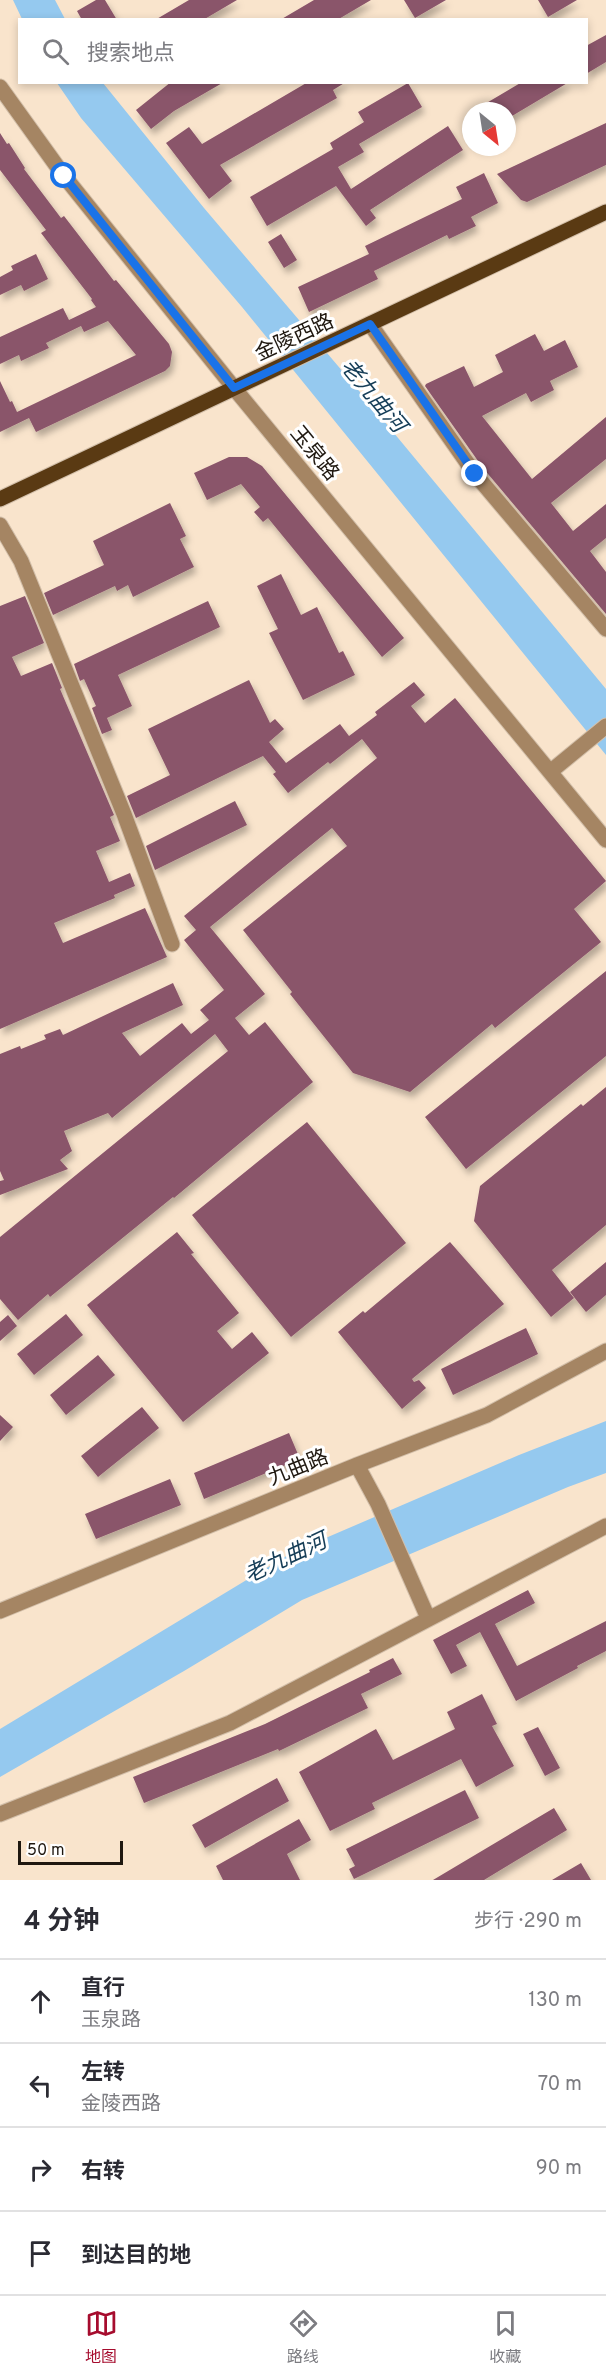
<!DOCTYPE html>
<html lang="zh">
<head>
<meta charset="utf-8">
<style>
	:root { --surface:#fff; --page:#f2f2f3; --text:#2b2b33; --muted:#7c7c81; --line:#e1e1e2; --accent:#a60c2e }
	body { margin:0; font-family:Overpass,"Noto Sans SC",sans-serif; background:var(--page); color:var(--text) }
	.compass { position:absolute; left:462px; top:102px; width:54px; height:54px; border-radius:50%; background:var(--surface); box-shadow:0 3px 9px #0003; rotate:150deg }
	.scale { position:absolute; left:18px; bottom:15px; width:105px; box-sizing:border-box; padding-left:6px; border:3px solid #1f1810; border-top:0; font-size:16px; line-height:21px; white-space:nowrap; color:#1f1810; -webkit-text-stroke:4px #fff; paint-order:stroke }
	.stop { position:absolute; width:18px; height:18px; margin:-14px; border:4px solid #1a73e8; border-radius:50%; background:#fff }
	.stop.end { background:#1a73e8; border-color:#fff; box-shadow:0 2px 6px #0008 }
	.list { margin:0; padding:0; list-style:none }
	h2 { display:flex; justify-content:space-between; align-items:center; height:78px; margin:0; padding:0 24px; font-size:26px }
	h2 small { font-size:20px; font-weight:400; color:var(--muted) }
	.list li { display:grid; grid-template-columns:39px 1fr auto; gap:18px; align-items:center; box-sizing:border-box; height:84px; padding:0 24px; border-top:2px solid var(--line) }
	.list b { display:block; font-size:22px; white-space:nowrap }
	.list p { margin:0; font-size:20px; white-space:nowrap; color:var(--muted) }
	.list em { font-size:20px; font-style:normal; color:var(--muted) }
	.icon { flex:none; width:33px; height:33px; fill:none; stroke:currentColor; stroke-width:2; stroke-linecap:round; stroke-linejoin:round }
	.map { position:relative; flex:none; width:606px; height:1880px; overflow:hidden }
	.search { position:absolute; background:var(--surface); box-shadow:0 3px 9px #0003; left:18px; right:18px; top:18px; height:66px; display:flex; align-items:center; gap:15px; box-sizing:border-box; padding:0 21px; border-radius:0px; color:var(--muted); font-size:22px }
	.sheet { height:414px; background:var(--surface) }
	nav { display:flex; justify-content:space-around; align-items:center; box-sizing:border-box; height:84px; border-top:2px solid var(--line); background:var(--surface); font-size:16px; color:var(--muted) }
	nav a { display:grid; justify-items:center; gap:3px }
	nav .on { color:var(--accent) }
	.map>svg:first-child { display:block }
	.water { fill:#95c9ef }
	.building { fill:#8a546a; filter:url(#shadow) }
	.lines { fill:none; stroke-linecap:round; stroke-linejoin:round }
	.minor-casing { stroke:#d2bfaa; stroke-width:17 }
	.major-casing { stroke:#d2bfaa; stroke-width:17 }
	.minor { stroke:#a58563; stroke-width:15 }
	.major { stroke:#5a3a13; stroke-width:15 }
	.route { stroke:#1a73e8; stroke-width:8 }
	.labels { text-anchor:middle; stroke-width:6; stroke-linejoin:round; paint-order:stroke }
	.street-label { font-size:21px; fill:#1f1810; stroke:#fff }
	.water-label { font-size:22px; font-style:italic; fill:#153d57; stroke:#fff }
</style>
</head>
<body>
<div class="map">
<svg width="606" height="1880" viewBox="0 0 606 1880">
	<defs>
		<filter id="shadow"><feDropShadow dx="3" dy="5.5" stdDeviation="3" flood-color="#0004"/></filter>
	</defs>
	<rect width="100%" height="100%" fill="#f9e4cc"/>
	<path class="water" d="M13,0H55L65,19H22Z
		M57,83H103L204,208L355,386L606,689V755L242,307L81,118Z
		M606,1421V1473L568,1487L302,1600L184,1671L0,1777V1729L293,1552L519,1455Z"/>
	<path class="building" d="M96,0H105L117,20H82L77,11Z
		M189,0H237L203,20H155Z
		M314,0H371L337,20H280Z
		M404,0H446L415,18Z
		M538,0H577L548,17Z
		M606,35V62L586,74V46Z
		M171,82H224L174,111L151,129L136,110Z
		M308,82H346L333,90L337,98L220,165L232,181L209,199L166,143L189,127L202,144Z
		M522,82H569L507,119V111H473Z
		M408,83L422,107L359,144L364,152L338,167L351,189L448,126L463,150L370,210L376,218L366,226L336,186L267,226L250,197L333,149L330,143L364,122L358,112Z
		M606,123V165L527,202L521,200L497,174Z
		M0,133L7,144L9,143L25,168L24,169L61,218L64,216L114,281L116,280L169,344L172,352L170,366L165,371L36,432L29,418L0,432V381L10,402L12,401L17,412L136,355L108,321L84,332L81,326L46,343L49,348L21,361L19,355L0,364V337L63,308L69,320L96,307L91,300L92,299L41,233L46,230L0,170Z
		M484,173L498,203L471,217L476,226L449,239L447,235L374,271L378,279L309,312L298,287L369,254L365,246L462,199L456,187Z
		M281,234L297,260L284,268L268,242Z
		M36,254L48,279L24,291L21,285L0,295V277L13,270L11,266Z
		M535,334L544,351L565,340L578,367L550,381L554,390L531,402L526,393L482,416L532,479L606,417V459L551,503L573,531L606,504V538L590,551L606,572V614L483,468L425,386L426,384L464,366L474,387L503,372L495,355Z
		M229,457H247L262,466L404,638L382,657L268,518L263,522L254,512L260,507L241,484L207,500L194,473Z
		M170,503L186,536L180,539L194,567L133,597L128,585L117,591L115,586L53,615L44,593L104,565L93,541Z
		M281,574L301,615L317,607L339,653L343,651L355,675L303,700L269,633L278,629L257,586Z
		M25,596L44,643L12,657L21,676L52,663L62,688L60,689L114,815L110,817L120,841L96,851L109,882L130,873L135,886L114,895L115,898L54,923L63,943L145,908L167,957L0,1029V606Z
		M208,601L220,627L118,675L132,706L107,718L112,730L102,734L92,708L96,706L84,679L80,681L74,664Z
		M249,680L270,723L275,719L284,729L269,742L286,763L340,724L349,736L377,715L375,712L414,682L425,695L411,706L425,723L455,698L606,881L574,909L601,942L495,1028L492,1024L410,1092L353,1073L290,994L292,992L243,930L347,846L332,828L210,927L265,994L235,1018L249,1035L265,1022L313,1082L174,1198L173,1197L50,1297L48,1294L18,1320L0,1299V1237L228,1051L215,1034L112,1118L108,1113L64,1131L72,1151L60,1160L68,1169L0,1195V1181L4,1180L0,1171V1054L20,1046L21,1049L46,1039L44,1035L60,1029L63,1035L173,983L183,1005L122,1033L140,1056L182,1023L191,1034L209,1020L200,1010L224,990L184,940L196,930L184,916L377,758L362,739L330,764L328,762L288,793L273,774L276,772L263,756L136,818L127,796L170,775L148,729Z
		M235,801L247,825L155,870L146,846Z
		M606,971V1056L466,1169L425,1117Z
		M606,1087V1225L552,1270L574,1298L551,1317L474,1221L480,1186L581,1104L583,1106Z
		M307,1122L406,1243L291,1337L192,1215Z
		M177,1232L194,1253L191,1254L239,1313L217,1331L232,1349L252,1332L269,1353L183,1422L87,1305Z
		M450,1242L504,1304L412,1379L414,1382L419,1380L426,1388L402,1409L338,1332L363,1311L365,1313Z
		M606,1262V1295L586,1312L570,1292Z
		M66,1314L83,1335L34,1375L17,1354Z
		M8,1315L17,1326L0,1341V1322Z
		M526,1328L538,1354L453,1395L441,1369Z
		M98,1355L115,1375L66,1415L50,1395Z
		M142,1407L159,1428L98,1477L81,1456Z
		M0,1415L13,1427L0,1441Z
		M289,1433L300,1459L204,1499L194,1473Z
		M170,1479L181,1505L96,1539L85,1514Z
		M528,1590L535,1603L495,1624L517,1666L606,1621V1651L577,1666L578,1668L516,1701L480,1632L456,1645L467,1666L451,1674L433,1640Z
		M393,1658L402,1674L361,1694L368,1708L279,1751L278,1749L144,1803L133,1777L265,1724L370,1672L369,1670Z
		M482,1694L497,1724L492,1726L514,1766L476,1787L461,1759L372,1803L375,1809L330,1831L299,1772L376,1729L393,1760L455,1729L447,1712Z
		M538,1727L560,1768L545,1776L523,1734Z
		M277,1778L289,1801L205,1848L192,1825Z
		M465,1790L479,1818L354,1879L349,1869L355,1866L346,1849Z
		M554,1808L567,1830L484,1880H433Z
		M299,1819L311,1840L287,1854L300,1880H223L216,1866Z
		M581,1863L591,1880H552Z"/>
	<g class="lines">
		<defs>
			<path id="minor" d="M0,87L64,176L234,388L606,840
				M370,324L475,474L606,629
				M0,525L21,561L124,814L172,944
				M550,772L606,726
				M357,1465L378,1504L428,1618
				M0,1611L357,1465L487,1415L606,1351
				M0,1814L230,1723L606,1526"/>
			<path id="major" d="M0,499L606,212"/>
		</defs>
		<use href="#minor" class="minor-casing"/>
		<use href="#major" class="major-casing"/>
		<use href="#minor" class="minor"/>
		<use href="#major" class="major"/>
	</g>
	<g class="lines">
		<path class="route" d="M64,176L234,388L370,324L475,474"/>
	</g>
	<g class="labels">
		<g class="street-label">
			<text transform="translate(294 337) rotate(-25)" y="7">金陵西路</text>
			<text transform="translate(315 453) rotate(51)" y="7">玉泉路</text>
			<text transform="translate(298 1467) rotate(-22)" y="7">九曲路</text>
		</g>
		<g class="water-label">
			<text transform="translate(374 395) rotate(50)" y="8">老九曲河</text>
			<text transform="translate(285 1557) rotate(-25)" y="8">老九曲河</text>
		</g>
	</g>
</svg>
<svg class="compass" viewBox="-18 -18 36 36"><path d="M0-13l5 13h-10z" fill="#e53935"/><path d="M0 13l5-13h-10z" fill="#7c7c81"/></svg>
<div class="scale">50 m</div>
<div class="stop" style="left:64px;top:176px"></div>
<div class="stop end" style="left:475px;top:474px"></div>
<div class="search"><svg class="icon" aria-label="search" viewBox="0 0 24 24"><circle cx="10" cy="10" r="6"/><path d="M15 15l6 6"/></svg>搜索地点</div>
</div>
<section class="sheet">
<h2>4 分钟<small>步行 · 290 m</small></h2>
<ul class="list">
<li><svg class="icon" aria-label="ahead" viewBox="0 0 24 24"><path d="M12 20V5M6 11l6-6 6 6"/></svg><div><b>直行</b><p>玉泉路</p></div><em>130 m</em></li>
<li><svg class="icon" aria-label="left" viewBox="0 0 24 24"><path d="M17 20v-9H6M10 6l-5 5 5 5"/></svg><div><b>左转</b><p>金陵西路</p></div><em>70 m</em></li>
<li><svg class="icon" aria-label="right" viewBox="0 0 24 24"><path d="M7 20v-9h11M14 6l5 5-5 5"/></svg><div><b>右转</b></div><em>90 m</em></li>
<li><svg class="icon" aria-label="arrive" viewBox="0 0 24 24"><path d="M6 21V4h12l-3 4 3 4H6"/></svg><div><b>到达目的地</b></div></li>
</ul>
</section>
<nav>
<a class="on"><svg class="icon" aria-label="map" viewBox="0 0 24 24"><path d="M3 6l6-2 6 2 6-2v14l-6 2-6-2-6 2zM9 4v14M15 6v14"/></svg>地图</a>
<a><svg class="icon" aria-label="directions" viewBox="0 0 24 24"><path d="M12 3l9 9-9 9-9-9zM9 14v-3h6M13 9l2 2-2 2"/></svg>路线</a>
<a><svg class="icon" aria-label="saved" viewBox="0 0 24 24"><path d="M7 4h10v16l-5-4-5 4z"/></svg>收藏</a>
</nav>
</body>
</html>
